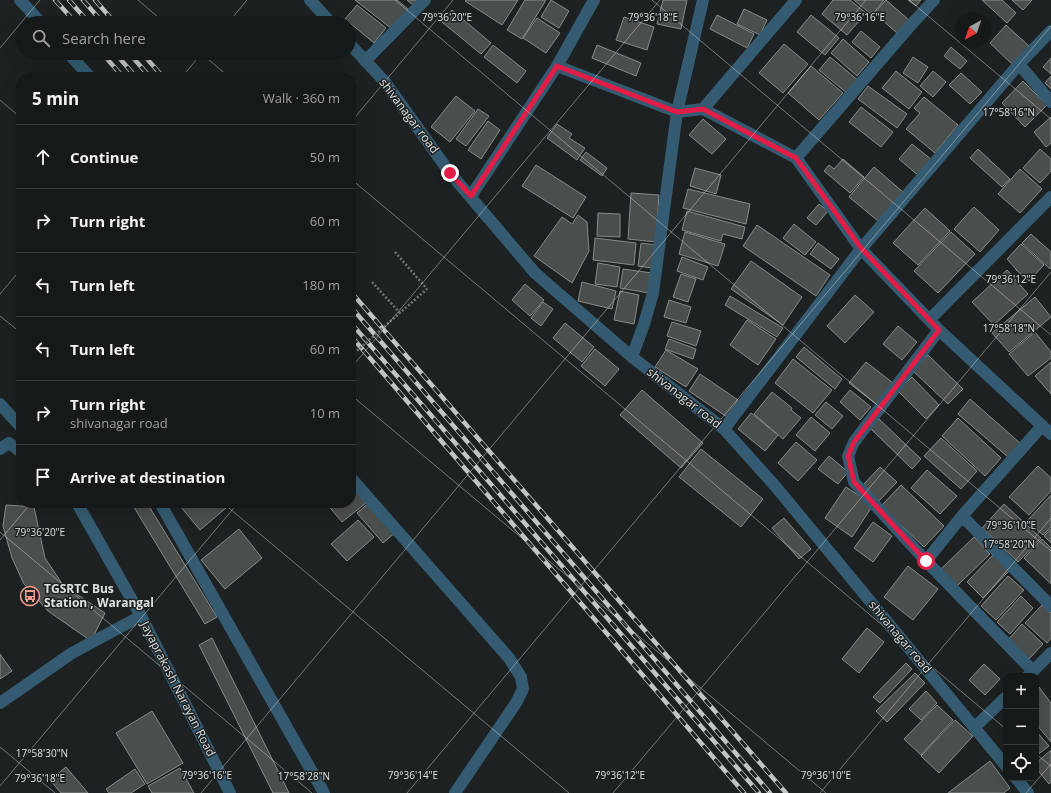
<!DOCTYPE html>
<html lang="en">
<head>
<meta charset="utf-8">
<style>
	:root { --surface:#161919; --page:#232626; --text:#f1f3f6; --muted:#9ea0a2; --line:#353838 }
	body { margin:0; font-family:"Open Sans",sans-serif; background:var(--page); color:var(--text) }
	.controls { position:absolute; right:12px; bottom:12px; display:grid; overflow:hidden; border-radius:8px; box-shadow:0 4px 16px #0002 }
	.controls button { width:36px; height:36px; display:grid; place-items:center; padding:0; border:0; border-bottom:1px solid var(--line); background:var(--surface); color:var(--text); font:20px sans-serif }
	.compass { position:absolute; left:955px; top:12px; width:36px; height:36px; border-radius:50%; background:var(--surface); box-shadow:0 4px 16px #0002; rotate:220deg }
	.stop { position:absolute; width:12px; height:12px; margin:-9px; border:3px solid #e11d48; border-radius:50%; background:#fff }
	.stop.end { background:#e11d48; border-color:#fff; box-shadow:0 1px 4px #0008 }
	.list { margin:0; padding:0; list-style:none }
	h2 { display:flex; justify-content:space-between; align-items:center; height:52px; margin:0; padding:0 16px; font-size:17px }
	h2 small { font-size:13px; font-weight:400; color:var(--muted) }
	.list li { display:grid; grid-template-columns:26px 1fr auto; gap:12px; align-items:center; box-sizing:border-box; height:64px; padding:0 16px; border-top:1px solid var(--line) }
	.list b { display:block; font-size:15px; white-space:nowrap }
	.list p { margin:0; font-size:13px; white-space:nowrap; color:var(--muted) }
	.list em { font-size:13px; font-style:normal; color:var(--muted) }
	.icon { flex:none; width:22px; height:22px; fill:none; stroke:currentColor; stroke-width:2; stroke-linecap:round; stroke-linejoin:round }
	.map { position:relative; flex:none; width:1051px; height:793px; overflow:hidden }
	.search { position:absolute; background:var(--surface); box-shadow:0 4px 16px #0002; left:16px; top:16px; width:340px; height:44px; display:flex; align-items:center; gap:10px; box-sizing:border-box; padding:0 14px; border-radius:22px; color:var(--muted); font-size:15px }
	.panel { position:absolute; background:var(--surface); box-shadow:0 4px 16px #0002; left:16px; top:72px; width:340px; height:436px; border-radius:16px }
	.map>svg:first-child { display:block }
	.building { fill:#4a4e4c; stroke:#878b89 }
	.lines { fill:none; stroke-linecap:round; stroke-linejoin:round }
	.path { stroke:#717575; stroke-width:2.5; stroke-dasharray:2 2; stroke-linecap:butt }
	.minor { stroke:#345b71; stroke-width:12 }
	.rail-casing { stroke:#c2c5c5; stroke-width:4.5 }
	.rail { stroke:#1d2121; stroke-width:3; stroke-dasharray:9; stroke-linecap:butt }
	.path-bridge { stroke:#717575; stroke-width:2.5; stroke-dasharray:2 2; stroke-linecap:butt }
	.route { stroke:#e11d48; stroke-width:5 }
	.ticks { fill:none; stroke:#dee1e1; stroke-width:1; stroke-opacity:0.45 }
	.labels { text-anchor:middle; stroke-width:3; stroke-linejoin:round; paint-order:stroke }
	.street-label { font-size:12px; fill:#dee1e1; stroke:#1d2121 }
	.poi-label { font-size:12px; font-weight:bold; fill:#dee1e1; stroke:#1d2121; text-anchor:start }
	.ticks-label { font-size:10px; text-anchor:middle; fill:#dee1e1; stroke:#1d2121; stroke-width:3; stroke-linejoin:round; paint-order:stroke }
</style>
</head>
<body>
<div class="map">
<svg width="1051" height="793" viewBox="0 0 1051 793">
	<rect width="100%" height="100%" fill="#1d2121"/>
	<path class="building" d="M355,0H397L408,9L392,29Z
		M407,0H420L414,6Z
		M466,0H518L502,25L465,1Z
		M525,0H546L522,39L507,30Z
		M551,0L569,11L559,28L541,17Z
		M663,0H687L681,29L657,24Z
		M833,0H850L866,13L847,35L822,14Z
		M854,0H884L872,15Z
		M886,0L909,20L897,33L874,13Z
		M908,0H921L916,6Z
		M982,0H1002L1016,13L1007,23Z
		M1012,0H1032L1023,10Z
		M357,5L386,28L374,43L345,19Z
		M744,9L767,20L760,35L737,24Z
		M452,10L491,43L481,54L442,22Z
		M717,15L754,34L747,48L710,29Z
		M811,15L839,38L825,55L797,32Z
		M624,17L654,27L647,50L616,40Z
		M537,18L560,33L546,53L523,38Z
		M1006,25L1030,47L1013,65L990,43Z
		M861,31L880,47L871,58L852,42Z
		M843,39L869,62L857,76L831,53Z
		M784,44L808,64L783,93L759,73Z
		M493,45L526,71L517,83L484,57Z
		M597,45L641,63L636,76L592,58Z
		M951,47L967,61L960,69L944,56Z
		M830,57L859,81L848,94L819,70Z
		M913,57L928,67L918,83L903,73Z
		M1051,58V74L1043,67Z
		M811,66L843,93L819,120L788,93Z
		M896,71L922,92L909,109L882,88Z
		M933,71L946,82L933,97L920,86Z
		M961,73L982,92L970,104L949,85Z
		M1051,76V89L1045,83Z
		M1023,81L1047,105L1025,127L1002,103Z
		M868,86L907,114L897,128L858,99Z
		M456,96L475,111L450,142L431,127Z
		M924,97L958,125L935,153L906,129L920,113L914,108Z
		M861,107L893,132L881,147L849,122Z
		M478,109L489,116L466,146L456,139Z
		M1051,117V143L1046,147L1034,132Z
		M703,119L726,139L712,154L689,135Z
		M488,121L500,130L481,159L468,150Z
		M557,124L572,134L569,138L585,148L577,160L547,138Z
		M912,144L932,160L919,176L899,159Z
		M978,149L1010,179L1002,187L970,158Z
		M1040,149L1051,159V171L1040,183L1023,168Z
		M586,152L607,168L602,176L580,160Z
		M843,159L864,177L850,193L824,171L829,165L834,169Z
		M536,165L586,197L573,218L522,186Z
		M874,167L903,192L878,221L849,197Z
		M695,168L721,175L716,194L690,186Z
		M1020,169L1042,189L1020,213L998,194Z
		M688,189L750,204L746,224L683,208Z
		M631,193L659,195L656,242L628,239Z
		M819,204L828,211L816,225L807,218Z
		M974,207L999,230L980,252L954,229Z
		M925,208L950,231L918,265L893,243Z
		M687,211L745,227L742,239L723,234L721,241L682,230Z
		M598,213L620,214V237L597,236Z
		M578,215L587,222L589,251L572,283L534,256L562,217L572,224Z
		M794,224L816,242L805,255L783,238Z
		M757,225L830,275L816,296L743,246Z
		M685,232L725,244L718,266L679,254Z
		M951,232L975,254L938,293L914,271Z
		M1031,234L1051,252V268L1050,269L1022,243Z
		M595,238L636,243L634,265L593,260Z
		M641,243L655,245L652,268L638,266Z
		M818,243L839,259L831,269L810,254Z
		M1021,244L1044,265L1029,281L1016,270V269L1007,259Z
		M682,257L708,267L703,280L677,271Z
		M751,261L802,297L783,325L731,289Z
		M598,263L620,267L617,287L595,284Z
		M623,269L652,273L649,293L620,288Z
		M1007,270L1028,294L994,325L972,302Z
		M681,274L696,279L688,302L673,297Z
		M582,282L616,291L612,309L578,301Z
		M525,284L544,300L530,316L512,300Z
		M620,291L639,295L634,324L614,320Z
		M855,295L874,312L845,343L827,326Z
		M730,296L783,328L777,337L725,305Z
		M1035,297L1051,317L1009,352L992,333Z
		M669,300L691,307L686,323L664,317Z
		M543,302L553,309L541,326L531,318Z
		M747,320L776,339L758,365L730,345Z
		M672,322L701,331L696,346L667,336Z
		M565,323L594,347L582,362L553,338Z
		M898,326L917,342L902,360L883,344Z
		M1035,332L1051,352V358L1028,376L1009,354Z
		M669,339L696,349L693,359L665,349Z
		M804,347L842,379L835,389L796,357Z
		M595,349L619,369L605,386L581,366Z
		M666,350L698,369L686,387L655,367Z
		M928,355L963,389L948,404L913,371Z
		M793,359L832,390L813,413L775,383Z
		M866,362L893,383L876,404L849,383Z
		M1051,362V394L1035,376Z
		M700,374L738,400L727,417L689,391Z
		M912,377L939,405L926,419L898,391Z
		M642,390L703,443L681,468L620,415Z
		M850,390L871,407L860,420L840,402Z
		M772,392L792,408L791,410L801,418L783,439L754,414Z
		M970,399L1020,443L1008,457L958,414Z
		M826,402L843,416L832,429L815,415Z
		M751,413L778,435L765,451L738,429Z
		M811,417L830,433L815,451L796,435Z
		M878,418L921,459L912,469L869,427Z
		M958,418L1001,458L985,476L942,436Z
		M941,438L977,471L961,489L924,456Z
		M796,442L817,460L798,481L778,463Z
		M701,449L763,499L741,527L679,477Z
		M829,456L848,472L838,484L818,469Z
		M1038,466L1051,478V491L1029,515L1009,497Z
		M880,467L897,482L878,502L862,486Z
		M927,470L957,496L940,514L911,488Z
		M351,484L366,503L342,522L326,503H351Z
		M901,485L944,526L924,547L881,506Z
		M846,487L873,505L852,537L825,518Z
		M1051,495V527L1043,535L1027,521Z
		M370,502L396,532L383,543L357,513Z
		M134,503H147L217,617L205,624L132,504Z
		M186,503H232L200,530L181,507Z
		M1004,504L1041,538L1018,562L982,528Z
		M6,505L34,507L45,558L63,585L105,613L91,641L48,611L24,584L12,558L3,526Z
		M784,518L811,549L799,559L772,528Z
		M358,520L374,537L347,561L331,544Z
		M873,522L892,536L873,562L854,548Z
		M239,529L262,558L225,589L201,560Z
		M1051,529V543L1044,536Z
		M974,537L990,554L957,586L941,569Z
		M1042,539L1051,548V584L1024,558Z
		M993,555L1009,571L983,598L967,582Z
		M908,566L938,589L913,620L884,597Z
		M1008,576L1024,590L996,620L981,606Z
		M1021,596L1033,608L1010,634L997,622Z
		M1042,605L1051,613V638L1047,643L1025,623Z
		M1022,624L1043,644L1029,659L1008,640Z
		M867,628L884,642L859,673L842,659Z
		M212,638L289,793H273L199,645Z
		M0,654L12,671L0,679Z
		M906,663L912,669L880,703L873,697Z
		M984,664L1000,679L985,695L969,680Z
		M915,673L925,683L887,722L876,711Z
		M1039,687L1051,703V742L1036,724V689Z
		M926,691L937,703L921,720L909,709Z
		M937,705L953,720L921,755L904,739Z
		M152,711L183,763L147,784L116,733Z
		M955,720L973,736L939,773L921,756Z
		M1036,731L1049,746L1036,756Z
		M1051,750V782L1049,784L1036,768V763Z
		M990,761L1010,788L1004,793H948Z
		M66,767L88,793H61L50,780Z
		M180,768L194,793H152L148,786Z
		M135,769L145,784L131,793H109L106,789Z"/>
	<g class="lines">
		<path class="path" d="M395,252L427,289
			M372,282L400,313"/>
		<path class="minor" d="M20,0L41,23
			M310,0L331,23
			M349,43L385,82L450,173L535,273L632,357L724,429L776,487L1006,766
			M68,53L90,77
			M365,61L425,0
			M1019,64L1051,102
			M557,66L677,112L703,109L796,158L861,249L939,330L1051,434
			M703,109L796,0
			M796,158L910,26L934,0
			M471,196L557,66L594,0
			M929,320L1051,197
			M939,330L854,442L848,456L854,482L926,561L1033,671
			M632,357L644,324L653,293L677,112L703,0
			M0,404L21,427
			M724,429L861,249L1019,64L1051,31
			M0,449L9,443L21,452
			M351,478L509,658L521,677L523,689L516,703L455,793
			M77,503L141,616L230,793
			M160,503L324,793
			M962,516L1051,606
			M926,561L962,516L1042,426
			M1028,676L1051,653
			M0,703L72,653L141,616
			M975,727L1006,697
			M1016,778L1028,793"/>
		<defs>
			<path id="rail" d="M55,0L76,23
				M69,0L89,23
				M83,0L103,23
				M95,0L115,23
				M102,53L123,77
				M115,53L136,77
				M129,53L150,77
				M142,53L163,77
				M351,292L786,793
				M351,307L770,793
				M351,323L759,793
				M351,336L744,793"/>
		</defs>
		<use href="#rail" class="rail-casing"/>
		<use href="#rail" class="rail"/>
		<path class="path-bridge" d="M351,356L427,289"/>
	</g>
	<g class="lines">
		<path class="route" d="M450,173L471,196L557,66L677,112L703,109L796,158L861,248L939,330L854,442L848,456L854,482L926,561"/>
	</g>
	<path class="ticks" d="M138,0L165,23M395,0L1051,551M652,0L1051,335M909,0L1051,119M228,23L247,0M0,48L40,0M201,53L229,77M182,77L202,53M0,100L21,118M351,122L453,0M351,179L1006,729M0,294L21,269M0,316L21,333M351,368L660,0M351,395L826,793M223,503L569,793M0,532L312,793M0,540L31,503M0,747L55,793M1036,754L1051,766M0,786L238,503M201,793L866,0M407,793L1051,26M613,793L1051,272M820,793L1051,518M1026,793L1051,764"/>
	<defs>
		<symbol id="bus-ring" viewBox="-11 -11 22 22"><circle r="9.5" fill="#1d2121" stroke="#f59d8d" stroke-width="1.5"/><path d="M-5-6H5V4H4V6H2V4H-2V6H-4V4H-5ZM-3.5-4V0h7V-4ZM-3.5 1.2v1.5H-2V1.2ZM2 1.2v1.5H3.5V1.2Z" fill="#f59d8d"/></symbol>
	</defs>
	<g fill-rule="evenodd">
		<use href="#bus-ring" x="19" y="585" width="22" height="22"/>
	</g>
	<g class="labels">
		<g class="street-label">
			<text transform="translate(409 116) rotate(53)" y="4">shivanagar road</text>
			<text transform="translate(684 398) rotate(38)" y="4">shivanagar road</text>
			<text transform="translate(900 637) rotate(50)" y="4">shivanagar road</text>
			<text transform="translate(178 689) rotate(63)" y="4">Jayaprakash Narayan Road</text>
		</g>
		<g class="poi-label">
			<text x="44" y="593">TGSRTC Bus<tspan x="44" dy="14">Station , Warangal</tspan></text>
		</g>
	</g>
	<g class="ticks-label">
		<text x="447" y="21">79°36'20"E</text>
		<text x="653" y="21">79°36'18"E</text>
		<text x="860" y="21">79°36'16"E</text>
		<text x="1009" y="116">17°58'16"N</text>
		<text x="1011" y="283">79°36'12"E</text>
		<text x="1009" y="332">17°58'18"N</text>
		<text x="1011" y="529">79°36'10"E</text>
		<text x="40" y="536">79°36'20"E</text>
		<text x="1009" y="548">17°58'20"N</text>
		<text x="42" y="757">17°58'30"N</text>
		<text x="207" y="779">79°36'16"E</text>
		<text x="413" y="779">79°36'14"E</text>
		<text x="620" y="779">79°36'12"E</text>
		<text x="826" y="779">79°36'10"E</text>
		<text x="304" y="780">17°58'28"N</text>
		<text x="40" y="782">79°36'18"E</text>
	</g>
</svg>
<div class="controls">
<button>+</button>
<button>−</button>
<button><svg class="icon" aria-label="locate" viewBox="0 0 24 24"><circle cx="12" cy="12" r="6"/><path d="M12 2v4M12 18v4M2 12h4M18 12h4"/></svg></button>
</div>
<svg class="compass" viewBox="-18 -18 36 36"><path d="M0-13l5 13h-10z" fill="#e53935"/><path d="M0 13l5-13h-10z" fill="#9ea0a2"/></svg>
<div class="stop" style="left:926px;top:561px"></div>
<div class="stop end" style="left:450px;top:173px"></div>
<div class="search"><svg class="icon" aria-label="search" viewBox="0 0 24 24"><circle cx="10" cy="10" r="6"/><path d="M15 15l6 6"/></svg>Search here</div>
<section class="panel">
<h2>5 min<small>Walk · 360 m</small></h2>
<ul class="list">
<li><svg class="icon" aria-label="ahead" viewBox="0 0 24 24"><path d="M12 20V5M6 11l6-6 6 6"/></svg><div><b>Continue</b></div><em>50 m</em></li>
<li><svg class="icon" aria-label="right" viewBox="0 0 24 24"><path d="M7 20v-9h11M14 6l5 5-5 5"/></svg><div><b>Turn right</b></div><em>60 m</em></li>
<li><svg class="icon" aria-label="left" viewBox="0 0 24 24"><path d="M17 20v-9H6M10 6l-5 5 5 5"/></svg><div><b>Turn left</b></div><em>180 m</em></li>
<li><svg class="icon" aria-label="left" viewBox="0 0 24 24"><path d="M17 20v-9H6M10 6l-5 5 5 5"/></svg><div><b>Turn left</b></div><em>60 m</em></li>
<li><svg class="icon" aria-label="right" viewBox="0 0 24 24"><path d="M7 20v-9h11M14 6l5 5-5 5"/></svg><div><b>Turn right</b><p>shivanagar road</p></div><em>10 m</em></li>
<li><svg class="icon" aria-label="arrive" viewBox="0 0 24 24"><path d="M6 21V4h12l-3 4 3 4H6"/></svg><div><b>Arrive at destination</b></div></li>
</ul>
</section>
</div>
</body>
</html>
